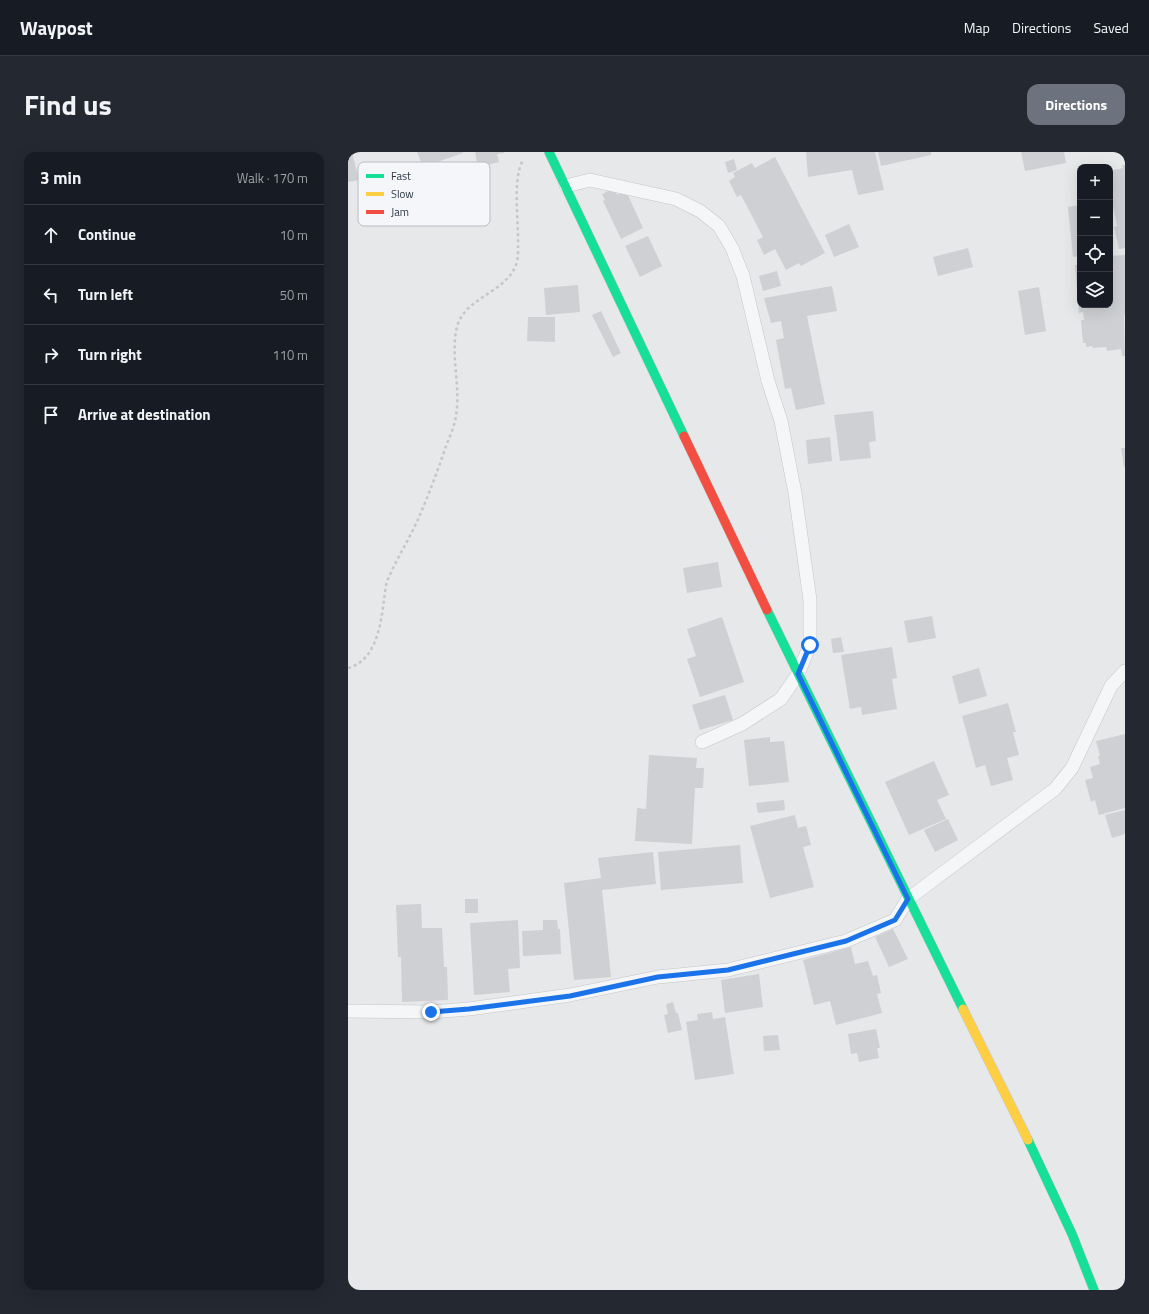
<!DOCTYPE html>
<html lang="en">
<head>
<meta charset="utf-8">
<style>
	:root { --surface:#171b24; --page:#242831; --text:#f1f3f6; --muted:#9ea1a6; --line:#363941; --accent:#6c737f }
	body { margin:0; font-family:"Titillium Web",sans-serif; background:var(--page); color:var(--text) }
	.controls { position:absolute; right:12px; top:12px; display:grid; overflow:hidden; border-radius:8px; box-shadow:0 4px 16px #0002 }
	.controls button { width:36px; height:36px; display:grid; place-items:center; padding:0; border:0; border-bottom:1px solid var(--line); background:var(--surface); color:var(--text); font:20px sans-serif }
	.stop { position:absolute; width:12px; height:12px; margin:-9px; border:3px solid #1a73e8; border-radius:50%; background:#fff }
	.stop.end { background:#1a73e8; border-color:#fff; box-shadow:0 1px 4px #0008 }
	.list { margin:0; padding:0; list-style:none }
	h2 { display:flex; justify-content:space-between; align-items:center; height:52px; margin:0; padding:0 16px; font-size:17px }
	h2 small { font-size:13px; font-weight:400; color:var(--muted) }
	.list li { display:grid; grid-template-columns:26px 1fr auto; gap:12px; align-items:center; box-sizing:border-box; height:60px; padding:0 16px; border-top:1px solid var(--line) }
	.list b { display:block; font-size:15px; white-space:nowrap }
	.list em { font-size:13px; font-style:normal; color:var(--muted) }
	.icon { flex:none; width:22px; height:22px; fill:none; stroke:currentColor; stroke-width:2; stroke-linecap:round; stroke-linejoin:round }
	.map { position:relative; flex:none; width:777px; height:1138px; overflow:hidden; border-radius:12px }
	header { display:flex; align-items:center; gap:24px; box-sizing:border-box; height:56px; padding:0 20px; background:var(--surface); border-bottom:1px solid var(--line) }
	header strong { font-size:19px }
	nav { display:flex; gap:22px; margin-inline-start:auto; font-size:14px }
	.intro { display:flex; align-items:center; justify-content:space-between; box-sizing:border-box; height:96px; padding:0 24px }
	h1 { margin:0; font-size:28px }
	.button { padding:10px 18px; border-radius:12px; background:var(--accent); color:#fff; font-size:14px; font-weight:700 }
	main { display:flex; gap:24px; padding:0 24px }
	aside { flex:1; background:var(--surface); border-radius:12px; box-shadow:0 4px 16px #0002 }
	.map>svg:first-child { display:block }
	.building { fill:#ced0d3 }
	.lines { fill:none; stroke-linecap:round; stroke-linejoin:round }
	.lane-casing { stroke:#c4c6c8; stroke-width:14 }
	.fast-casing { stroke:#c4c6c8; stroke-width:10 }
	.slow-casing { stroke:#c4c6c8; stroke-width:10 }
	.jam-casing { stroke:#c4c6c8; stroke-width:10 }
	.path { stroke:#c5c6ca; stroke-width:2.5; stroke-dasharray:3 3; stroke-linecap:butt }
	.lane { stroke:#f5f6f7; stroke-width:13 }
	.fast { stroke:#16e098; stroke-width:9 }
	.slow { stroke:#ffcf43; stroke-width:9 }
	.jam { stroke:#f24e42; stroke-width:9 }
	.route { stroke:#1a73e8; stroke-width:5 }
	.key { fill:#f4f6f9; stroke:#b8bcc3; stroke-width:1 }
	.key-label { font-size:11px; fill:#2b3445 }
</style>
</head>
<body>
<header>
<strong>Waypost</strong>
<nav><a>Map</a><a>Directions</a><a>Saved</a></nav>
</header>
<div class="intro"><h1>Find us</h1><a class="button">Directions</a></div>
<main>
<aside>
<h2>3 min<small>Walk · 170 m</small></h2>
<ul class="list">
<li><svg class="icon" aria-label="ahead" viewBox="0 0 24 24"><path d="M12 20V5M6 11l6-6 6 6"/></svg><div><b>Continue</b></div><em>10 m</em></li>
<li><svg class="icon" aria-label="left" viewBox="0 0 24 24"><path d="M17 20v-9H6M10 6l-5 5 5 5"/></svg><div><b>Turn left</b></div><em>50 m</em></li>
<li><svg class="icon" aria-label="right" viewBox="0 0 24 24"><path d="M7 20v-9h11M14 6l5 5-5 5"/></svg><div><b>Turn right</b></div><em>110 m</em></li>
<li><svg class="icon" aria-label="arrive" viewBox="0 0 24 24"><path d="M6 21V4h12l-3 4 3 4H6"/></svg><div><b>Arrive at destination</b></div></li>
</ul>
</aside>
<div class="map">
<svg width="777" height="1138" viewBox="0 0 777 1138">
	<rect width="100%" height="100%" fill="#e6e8ea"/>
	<path class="building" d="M0,0H4L11,28L0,30Z
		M69,0H115V1L75,15Z
		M127,0H156V1L149,2L151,10L130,15Z
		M458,0H527L536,38L510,43L504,18L460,25Z
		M530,0H583V3L533,14Z
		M673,0H716L718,11L677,19Z
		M427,5L477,101L453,114L451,111L438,118L427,97L416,103L409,88L415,85L393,43L389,45L381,29L387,25L385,21L404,11L407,16Z
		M386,7L389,18L380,21L377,10Z
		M774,13H777V96L771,97L766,75L769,74L762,38V19L775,16Z
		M266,36L269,43L278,39L295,76L273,87L255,49L257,48L254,42Z
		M732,53V104L725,105L720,55Z
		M501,72L511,95L486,105L477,83Z
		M300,84L314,114L292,125L277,94Z
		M620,96L625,115L590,124L585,105Z
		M777,103V163L776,164L777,204H774L773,197L759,199L758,195L745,196L744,194L738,195V191H735L733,168H736L735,160L731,161L727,113H732V153H762V104Z
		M429,119L433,134L415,139L411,124Z
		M230,133L232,160L198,163L196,136Z
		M484,134L489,159L459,164L477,252L448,258L443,236L437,237L428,188L436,186L433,169L423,171L416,146Z
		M691,135L698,179L677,183L670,139Z
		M253,159L273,201L265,205L244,163Z
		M180,165H207V190L179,189Z
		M525,259L528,289L521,290L523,306L492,309L486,263Z
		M482,285L484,309L460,312L458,288Z
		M773,296H777V315H776Z
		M370,410L374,435L339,441L335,416Z
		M584,464L588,486L560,491L556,469Z
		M374,465L396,530L352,545L339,507L348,504L339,477Z
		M493,485L496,500L485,501L483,487Z
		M544,495L549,526L544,527L549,557L514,563L513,555L502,557L493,503Z
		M631,516L639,544L611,552L604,524Z
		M377,543L385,568L352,578L344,553Z
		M660,551L668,580H665L671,603L659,606L665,628L643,634L637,613L628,616L614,564Z
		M777,582V656L751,663L747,648L743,650L737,628L745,626L742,615L752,612L750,604H752L748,589Z
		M422,585V590L436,589L441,630L401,634L396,588Z
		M301,603L349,606L348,616H356L355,636H347L344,692L287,689L289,656L298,657Z
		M586,609L601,643L589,648L598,667L561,683L537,630Z
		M436,648L437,658L410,661L408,651Z
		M777,658V682L764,686L757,663Z
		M447,663L450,676L458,674L463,693L455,695L466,735L422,746L402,674Z
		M600,667L610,688L587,700L576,678Z
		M392,693L395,731L313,738L310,700Z
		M305,700L308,732L254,738L263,825L226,828L216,731L253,726L250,706Z
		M117,747H130V761H117Z
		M73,752L74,776H94L96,815H99L100,848L54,850L53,805H50L48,753Z
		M170,768L172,816L160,817L162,840L126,843L122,771Z
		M195,768H209L210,777H212L213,802L175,804L174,779L195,778Z
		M545,777L560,807L541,815L527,785Z
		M503,795L507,812L520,809L525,824L529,823L533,841L529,842L534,861L488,873L482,849L466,853L455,808Z
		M411,822L415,855L377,861L373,828Z
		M325,850L328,861H330L334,878L320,881L316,863L320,862L318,852Z
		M364,860L365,867L377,865L386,922L347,928L338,870L350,868L349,862Z
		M528,877L532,896H529L531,906L511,910L509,901L503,902L500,882Z
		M430,883L432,898L416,899L415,884Z"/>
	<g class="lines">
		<defs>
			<path id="lane" d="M218,34L242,28L328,47L352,59L371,74L384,96L395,124L420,229L433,269L447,341L462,448V493L450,522L433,547L394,572L354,590
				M0,859L83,860L121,857L222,843L310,825L380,818L498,789L547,768L560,747L707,637L724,616L763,534L777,519"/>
			<path id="fast" d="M201,0L336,284
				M419,458L615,857
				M680,988L724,1082L746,1138"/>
			<path id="slow" d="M615,857L680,988"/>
			<path id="jam" d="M336,284L419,458"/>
		</defs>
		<use href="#lane" class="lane-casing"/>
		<use href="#fast" class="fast-casing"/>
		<use href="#slow" class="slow-casing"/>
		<use href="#jam" class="jam-casing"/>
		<path class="path" d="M0,516C28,509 33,472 36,448C37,442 37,434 40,427C49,406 62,386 71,365C81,342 90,318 98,294C102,284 107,273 108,263C113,235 102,202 109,175C117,144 160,141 169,110C170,105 170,99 170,95C171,71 164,27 175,8"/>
		<use href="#lane" class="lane"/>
		<use href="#fast" class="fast"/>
		<use href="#slow" class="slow"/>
		<use href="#jam" class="jam"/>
	</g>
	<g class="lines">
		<path class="route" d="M83,860L121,857L222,844L310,825L380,818L498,789L547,768L560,747L450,522L462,493"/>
	</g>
	<rect x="10" y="10" width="132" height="64" rx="6" class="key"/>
	<rect x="18" y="22" width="18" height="4" fill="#16e098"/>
	<rect x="18" y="40" width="18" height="4" fill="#ffcf43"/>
	<rect x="18" y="58" width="18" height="4" fill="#f24e42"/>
	<g class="key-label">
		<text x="43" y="28">Fast</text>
		<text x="43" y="46">Slow</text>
		<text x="43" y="64">Jam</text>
	</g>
</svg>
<div class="controls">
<button>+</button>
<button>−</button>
<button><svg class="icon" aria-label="locate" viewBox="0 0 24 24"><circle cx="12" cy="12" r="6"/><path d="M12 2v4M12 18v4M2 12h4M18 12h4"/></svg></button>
<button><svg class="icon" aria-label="layers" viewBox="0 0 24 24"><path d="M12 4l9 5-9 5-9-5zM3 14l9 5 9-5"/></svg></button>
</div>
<div class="stop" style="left:462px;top:493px"></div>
<div class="stop end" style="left:83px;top:860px"></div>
</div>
</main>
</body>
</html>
